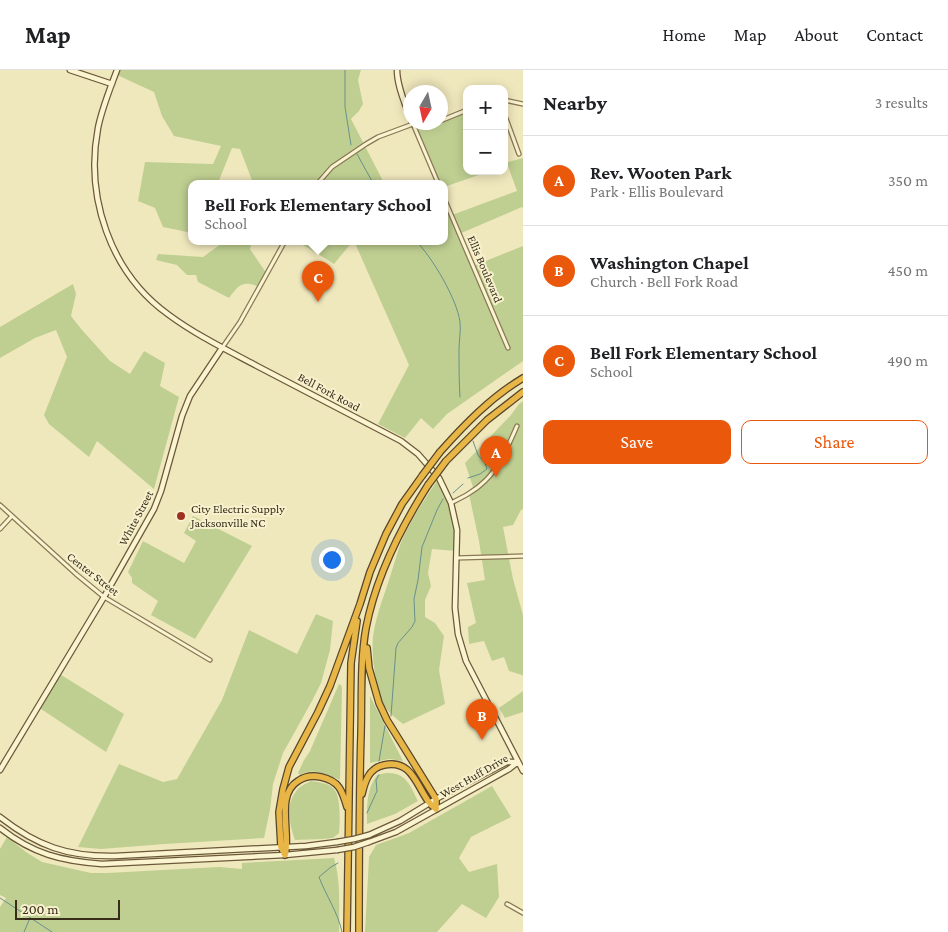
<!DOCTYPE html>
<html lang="en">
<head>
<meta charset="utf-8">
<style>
	:root { --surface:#fff; --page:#f2f2f2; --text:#202124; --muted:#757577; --line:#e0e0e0; --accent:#ea580c }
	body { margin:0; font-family:"Crimson Pro",serif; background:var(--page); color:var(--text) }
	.controls { position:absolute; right:15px; top:15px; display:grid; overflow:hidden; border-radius:10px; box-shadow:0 2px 12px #0003 }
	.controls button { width:45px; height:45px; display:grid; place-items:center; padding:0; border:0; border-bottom:1px solid var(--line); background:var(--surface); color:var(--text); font:25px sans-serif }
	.compass { position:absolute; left:403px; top:15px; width:45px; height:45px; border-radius:50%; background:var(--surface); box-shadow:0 2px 12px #0003; rotate:189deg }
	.scale { position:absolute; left:15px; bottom:12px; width:105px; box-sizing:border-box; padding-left:5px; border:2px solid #382d1b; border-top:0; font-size:14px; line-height:18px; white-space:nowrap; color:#382d1b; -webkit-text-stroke:4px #f7f1cd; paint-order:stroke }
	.you { position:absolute; left:331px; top:489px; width:18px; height:18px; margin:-12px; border:4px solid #fff; border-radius:50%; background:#1a73e8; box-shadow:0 0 0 8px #1a73e833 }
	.badge { display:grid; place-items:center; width:32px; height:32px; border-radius:50%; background:var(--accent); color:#fff; font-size:16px; font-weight:700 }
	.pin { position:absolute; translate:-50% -41px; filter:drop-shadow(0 1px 2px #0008) }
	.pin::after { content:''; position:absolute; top:26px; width:18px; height:15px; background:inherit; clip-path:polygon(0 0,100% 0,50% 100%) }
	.popup { position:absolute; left:188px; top:110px; width:260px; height:65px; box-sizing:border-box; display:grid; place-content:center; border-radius:10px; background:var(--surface); filter:drop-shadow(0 1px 4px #0005); font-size:16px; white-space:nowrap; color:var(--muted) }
	.popup b { font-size:19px; color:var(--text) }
	.popup::after { content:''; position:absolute; left:50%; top:100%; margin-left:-10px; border:10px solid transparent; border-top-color:var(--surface) }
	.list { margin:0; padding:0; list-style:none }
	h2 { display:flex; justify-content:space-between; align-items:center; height:65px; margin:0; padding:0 20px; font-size:21px }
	h2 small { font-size:16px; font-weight:400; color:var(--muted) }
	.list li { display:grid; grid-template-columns:32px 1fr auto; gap:15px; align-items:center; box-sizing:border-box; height:90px; padding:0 20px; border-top:1px solid var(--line) }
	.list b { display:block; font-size:19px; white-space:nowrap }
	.list p { margin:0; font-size:16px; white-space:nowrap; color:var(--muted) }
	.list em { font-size:16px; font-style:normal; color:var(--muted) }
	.actions { display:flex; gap:10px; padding:15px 20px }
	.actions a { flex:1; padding:11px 0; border:1px solid var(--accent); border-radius:10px; text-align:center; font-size:18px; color:var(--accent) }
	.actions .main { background:var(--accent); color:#fff }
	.map { position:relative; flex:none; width:523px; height:862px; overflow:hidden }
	header { display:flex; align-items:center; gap:30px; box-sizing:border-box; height:70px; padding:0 25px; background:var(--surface); border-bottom:1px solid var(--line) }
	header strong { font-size:24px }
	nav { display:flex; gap:28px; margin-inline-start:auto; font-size:18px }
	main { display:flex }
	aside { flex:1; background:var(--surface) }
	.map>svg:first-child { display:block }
	.green { fill:#bfcf91 }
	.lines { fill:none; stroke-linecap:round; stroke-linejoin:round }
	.stream { stroke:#68908b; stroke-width:1 }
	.street-casing { stroke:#897855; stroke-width:5.5 }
	.secondary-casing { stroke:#6b5939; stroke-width:7 }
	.highway-casing { stroke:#56452a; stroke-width:8 }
	.street { stroke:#fbf4d1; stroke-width:3 }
	.secondary { stroke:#fbf4d1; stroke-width:4.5 }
	.highway { stroke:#e7b647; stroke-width:5.5 }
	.secondary-bridge-casing { stroke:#6b5939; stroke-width:7; stroke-linecap:butt }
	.highway-bridge-casing { stroke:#56452a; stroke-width:8; stroke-linecap:butt }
	.secondary-bridge { stroke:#fbf4d1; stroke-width:4.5 }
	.highway-bridge { stroke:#e7b647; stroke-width:5.5 }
	.poi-dot { fill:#9c3122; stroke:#f7f1cd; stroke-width:2 }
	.labels { text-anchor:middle; stroke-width:4; stroke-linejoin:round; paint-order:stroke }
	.street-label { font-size:12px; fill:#382d1b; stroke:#f7f1cd }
	.poi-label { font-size:12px; fill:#382d1b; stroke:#f7f1cd; text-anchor:start }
</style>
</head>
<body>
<header>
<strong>Map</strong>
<nav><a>Home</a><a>Map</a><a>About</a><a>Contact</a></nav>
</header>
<main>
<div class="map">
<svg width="523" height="862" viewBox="0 0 523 862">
	<rect width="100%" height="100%" fill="#f0e8bd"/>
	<path class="green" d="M116,0H361L358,10L363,34L359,41L351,49L384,113H253L240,79L232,78L218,113H192V163L163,157L155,138L138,131L145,92L213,94L221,76L174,66L162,46L154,22L115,4Z
		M467,40V101H490L444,117V113H425L436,109L413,54L440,52L441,51Z
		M523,88V138L522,137L459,164L473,196L523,176V291L447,344L433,359L421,348L405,368L378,354L409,295L354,171H444V128L452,145L517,121L508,96H504V93Z
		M225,171H252L250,179L267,204L260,217C242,210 239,215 229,228L198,212L196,205H187L177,195L156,190L158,184L203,187Z
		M297,171H353L334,194Z
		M73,214L76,224L71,246L82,260L110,291L130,304L144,281L165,293L160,316L179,327L154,419L97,371L89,387L49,354L44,345L67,287L56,260L35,268L0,288V257Z
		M523,331V439L521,440L513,455L503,457L513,509L523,545V606L522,605L509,601L504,587L492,591L484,571L469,574L468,557L476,553L467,513L485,510L479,471L469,424L474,420L465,393L511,345L519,334Z
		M439,408L451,433L457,460L456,481L432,479L428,503L431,516L425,530V547L435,553L444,566L439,600L445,634L403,654C397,649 390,644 386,638C376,621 371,586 373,567C375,552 380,536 385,522C390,508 394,493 399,478C407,456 425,428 439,408Z
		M193,446L252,476L195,569L151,545L158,531L132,513V508L128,502L143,471L184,493L196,471L184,463Z
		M316,544L333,551L330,580L321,613L312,631L283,683L273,714L270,740L264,768L165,774L101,779L78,777L119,694L163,712L177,709L222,630L249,560L297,584Z
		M58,603L124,644L106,682L38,637Z
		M339,614L341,615L342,618L340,710C327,705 313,697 300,705L298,703L304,690L310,681Z
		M523,621V642L505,648L499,638Z
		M370,626L403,691L389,689L370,693Z
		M386,703C406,702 410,715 418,731L395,744L367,754C367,737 366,720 377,705Z
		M311,711C318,712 329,713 334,719C341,727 340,752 339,763L333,768L322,769L295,770C290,756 285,736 295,723C298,717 305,714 311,711Z
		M492,716L511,747L471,767L459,788L469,802L497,794L499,827L486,848L462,834L437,862H365L369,787L376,775L409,763Z
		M7,767L26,782L42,792L91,803H107L219,797L242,799V793L334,788C341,812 339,837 339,862H0V837L6,828L0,825V779Z"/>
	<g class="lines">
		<path class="stream" d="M345,0V37L351,75
			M357,84L373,113
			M416,171C432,187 457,229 460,252C461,261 459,271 459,280C459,295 459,311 460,327
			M468,408L480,404L487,399L485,393L478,385L473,371
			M453,423L463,414
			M391,646L396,578L398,573L412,557L415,551L414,529L418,510L422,477L437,440L443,429
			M379,691L385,656
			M367,743L377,721L376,710L379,705
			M338,793L331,797L319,807C326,826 338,842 342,862
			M0,828L52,862
			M24,862L30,848"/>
		<defs>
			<path id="street" d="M504,30L523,34
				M504,43L519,84
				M440,51L467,40
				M413,54L438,113
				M318,113L332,97L366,74L378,67L413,54L429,52
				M444,128L508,278
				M222,278L240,252L285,171
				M451,433C463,427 475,421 485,411C499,398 509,374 517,356
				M0,435L76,504L104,527L210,590
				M0,459L12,446
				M456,488L523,486
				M507,834L523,843"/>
			<path id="secondary" d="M70,0L112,14
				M117,0C110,19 102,38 98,58C85,127 110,203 169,245C196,265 227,280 257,296C305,321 353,346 401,371L418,384L439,408L451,433L457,460L455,538L458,564L466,591L523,701
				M397,0C397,16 405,33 410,48
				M412,52L413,54
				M0,700L104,527L154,439L161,421L182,346L190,326L222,278
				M0,747C37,776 68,787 115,786L306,776L337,772
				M0,758C33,784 61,791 102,794L285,785L337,780
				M369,765L400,751L436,729L507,692H518
				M369,772L396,762L509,699L518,692"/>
			<path id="highway" d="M440,382C465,354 490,328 523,308
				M446,391L487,350L523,322
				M367,578L369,598L379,633L387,650L436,729V739
				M362,724C365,711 369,698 384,695C411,689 416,714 428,731C430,734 433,737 436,739
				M285,785L281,777L279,742L283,719L289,697L318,642L330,616L360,534L370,502L386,464L402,434L422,406
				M285,785C291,763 275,725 298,711C305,706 312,705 321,707C339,711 342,720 347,737
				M347,862L351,593L357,551
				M359,862C359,796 359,730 361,664C362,630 360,591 366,558C376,506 400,459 428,415"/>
		</defs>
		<use href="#street" class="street-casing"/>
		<use href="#secondary" class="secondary-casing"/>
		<use href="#highway" class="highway-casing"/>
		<use href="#street" class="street"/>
		<use href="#secondary" class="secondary"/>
		<use href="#highway" class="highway"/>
		<defs>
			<path id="secondary-bridge" d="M337,772L354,769L369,765
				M337,780L354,777L369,772"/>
			<path id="highway-bridge" d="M422,406L440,382
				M428,415L446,391"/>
		</defs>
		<use href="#secondary-bridge" class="secondary-bridge-casing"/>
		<use href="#highway-bridge" class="highway-bridge-casing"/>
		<use href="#secondary-bridge" class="secondary-bridge"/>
		<use href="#highway-bridge" class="highway-bridge"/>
	</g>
	<circle class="poi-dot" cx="181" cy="446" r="5"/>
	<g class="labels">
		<g class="street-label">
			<text transform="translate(485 199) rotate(67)" y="4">Ellis Boulevard</text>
			<text transform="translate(329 322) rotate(28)" y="4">Bell Fork Road</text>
			<text transform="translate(136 448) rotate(-62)" y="4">White Street</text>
			<text transform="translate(93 504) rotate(38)" y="4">Center Street</text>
			<text transform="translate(474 706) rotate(-30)" y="4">West Huff Drive</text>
		</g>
		<g class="poi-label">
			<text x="191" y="443">City Electric Supply<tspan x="191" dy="14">Jacksonville NC</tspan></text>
		</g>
	</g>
</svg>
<div class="controls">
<button>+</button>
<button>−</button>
</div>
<svg class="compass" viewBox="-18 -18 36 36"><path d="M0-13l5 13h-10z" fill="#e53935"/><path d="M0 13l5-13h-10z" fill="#757577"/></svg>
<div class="scale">200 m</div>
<div class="you"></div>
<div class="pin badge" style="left:496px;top:407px">A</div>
<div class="pin badge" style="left:482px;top:670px">B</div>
<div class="pin badge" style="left:318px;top:232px">C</div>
<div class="popup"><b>Bell Fork Elementary School</b>School</div>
</div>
<aside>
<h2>Nearby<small>3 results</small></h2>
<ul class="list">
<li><span class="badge">A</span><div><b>Rev. Wooten Park</b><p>Park · Ellis Boulevard</p></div><em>350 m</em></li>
<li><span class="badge">B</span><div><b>Washington Chapel</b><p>Church · Bell Fork Road</p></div><em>450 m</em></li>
<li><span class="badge">C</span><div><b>Bell Fork Elementary School</b><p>School</p></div><em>490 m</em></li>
</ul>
<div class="actions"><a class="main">Save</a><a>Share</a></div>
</aside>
</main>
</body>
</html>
